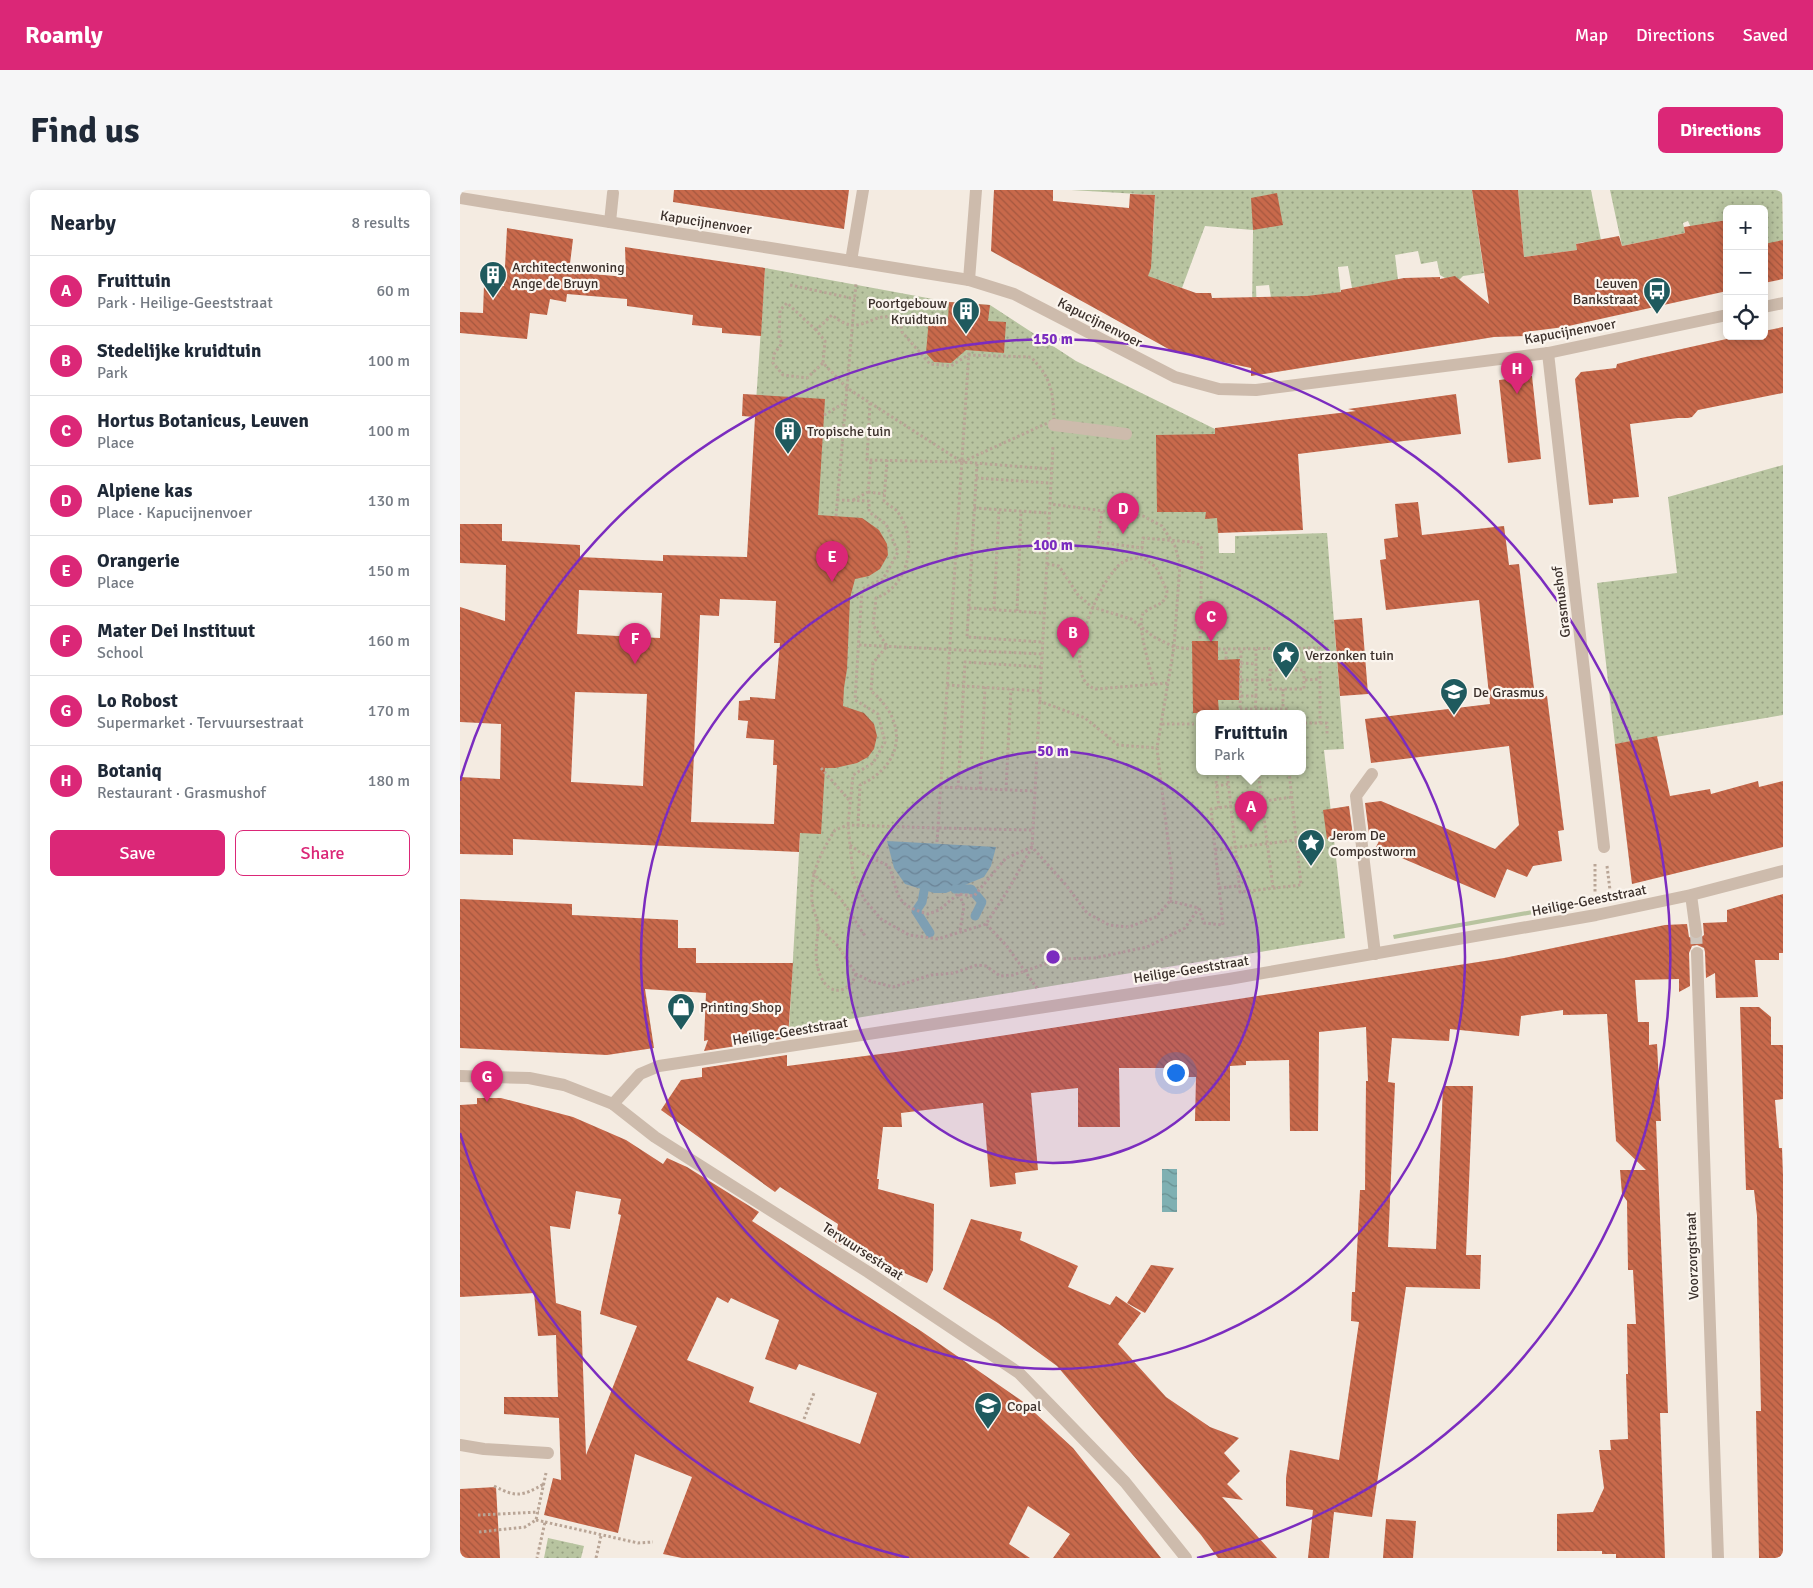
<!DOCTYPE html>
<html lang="en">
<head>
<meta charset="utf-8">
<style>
	:root { --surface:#fff; --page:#f6f6f7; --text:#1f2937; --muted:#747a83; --line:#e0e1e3; --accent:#db2777 }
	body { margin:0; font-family:Signika,sans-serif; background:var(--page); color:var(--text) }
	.controls { position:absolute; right:15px; top:15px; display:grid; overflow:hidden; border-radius:8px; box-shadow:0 2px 12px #0003 }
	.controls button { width:45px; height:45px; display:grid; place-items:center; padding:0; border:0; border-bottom:1px solid var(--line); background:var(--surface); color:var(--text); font:25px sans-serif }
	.you { position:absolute; left:715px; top:882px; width:18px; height:18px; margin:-12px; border:4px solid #fff; border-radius:50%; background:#1a73e8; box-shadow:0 0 0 8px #1a73e833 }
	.badge { display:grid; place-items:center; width:32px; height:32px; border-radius:50%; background:var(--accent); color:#fff; font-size:16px; font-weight:700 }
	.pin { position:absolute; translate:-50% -41px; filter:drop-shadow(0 1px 2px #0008) }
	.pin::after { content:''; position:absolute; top:26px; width:18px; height:15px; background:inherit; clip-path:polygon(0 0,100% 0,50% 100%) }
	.popup { position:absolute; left:736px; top:520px; width:110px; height:65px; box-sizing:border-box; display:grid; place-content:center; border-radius:8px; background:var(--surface); filter:drop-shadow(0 1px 4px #0005); font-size:16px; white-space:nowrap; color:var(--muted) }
	.popup b { font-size:19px; color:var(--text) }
	.popup::after { content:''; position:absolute; left:50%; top:100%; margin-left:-10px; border:10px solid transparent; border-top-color:var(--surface) }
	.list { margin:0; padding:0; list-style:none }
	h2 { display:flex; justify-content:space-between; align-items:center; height:65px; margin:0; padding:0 20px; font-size:21px }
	h2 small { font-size:16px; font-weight:400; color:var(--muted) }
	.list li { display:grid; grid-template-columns:32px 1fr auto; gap:15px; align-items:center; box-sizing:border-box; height:70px; padding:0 20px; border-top:1px solid var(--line) }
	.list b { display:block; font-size:19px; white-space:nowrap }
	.list p { margin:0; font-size:16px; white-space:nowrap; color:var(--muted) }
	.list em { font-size:16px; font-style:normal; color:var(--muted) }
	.actions { display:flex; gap:10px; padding:15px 20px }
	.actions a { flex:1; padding:11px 0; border:1px solid var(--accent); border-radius:8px; text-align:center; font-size:18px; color:var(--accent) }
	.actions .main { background:var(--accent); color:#fff }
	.icon { flex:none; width:28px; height:28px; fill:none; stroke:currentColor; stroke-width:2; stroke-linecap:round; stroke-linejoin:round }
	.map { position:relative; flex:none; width:1323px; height:1368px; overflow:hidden; border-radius:8px }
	header { display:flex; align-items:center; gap:30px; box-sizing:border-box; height:70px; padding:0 25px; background:var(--accent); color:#fff }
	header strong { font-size:24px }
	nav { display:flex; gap:28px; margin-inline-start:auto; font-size:18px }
	.intro { display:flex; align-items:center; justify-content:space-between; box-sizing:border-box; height:120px; padding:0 30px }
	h1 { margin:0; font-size:35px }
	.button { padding:12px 22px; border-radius:8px; background:var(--accent); color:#fff; font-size:18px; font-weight:700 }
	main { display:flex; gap:30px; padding:0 30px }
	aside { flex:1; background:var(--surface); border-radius:8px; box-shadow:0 2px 12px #0003 }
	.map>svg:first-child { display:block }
	.grass { fill:#b8c4a0 }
	.park { fill:url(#park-dots); fill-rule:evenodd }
	.water { fill:url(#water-waves) }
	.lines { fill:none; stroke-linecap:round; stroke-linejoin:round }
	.stream { stroke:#7fb0b2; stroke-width:9 }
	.building { fill:url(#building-back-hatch); fill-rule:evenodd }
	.minor-tunnel { stroke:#cfc6bd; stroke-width:12; stroke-dasharray:12 6; stroke-linecap:butt }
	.path { stroke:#b9a596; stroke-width:3; stroke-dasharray:2.5 2.5; stroke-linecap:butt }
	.service { stroke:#cdbbac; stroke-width:12 }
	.pedestrian { stroke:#cdbbac; stroke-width:12 }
	.minor { stroke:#cdbbac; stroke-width:12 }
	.tertiary { stroke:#cdbbac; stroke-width:12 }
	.ring { fill:none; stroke:#7b2cbf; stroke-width:2.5 }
	.labels { text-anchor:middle; stroke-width:4.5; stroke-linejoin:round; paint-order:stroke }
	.street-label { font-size:14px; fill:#3b302b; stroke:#fbf5ee }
	.poi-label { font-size:14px; fill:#3b302b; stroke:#fbf5ee; text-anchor:start }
	.centre { fill:#7b2cbf; stroke:#fbf5ee; stroke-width:2.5 }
	.ring-label { font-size:15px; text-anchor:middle; font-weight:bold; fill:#7b2cbf; stroke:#fbf5ee; stroke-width:4.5; stroke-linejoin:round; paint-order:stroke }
</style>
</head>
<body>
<header>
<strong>Roamly</strong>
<nav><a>Map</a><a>Directions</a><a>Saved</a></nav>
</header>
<div class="intro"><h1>Find us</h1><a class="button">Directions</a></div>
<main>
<aside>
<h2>Nearby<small>8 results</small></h2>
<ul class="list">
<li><span class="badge">A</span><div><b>Fruittuin</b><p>Park · Heilige-Geeststraat</p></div><em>60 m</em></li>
<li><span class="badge">B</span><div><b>Stedelijke kruidtuin</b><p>Park</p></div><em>100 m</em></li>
<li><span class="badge">C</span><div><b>Hortus Botanicus, Leuven</b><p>Place</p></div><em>100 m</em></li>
<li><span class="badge">D</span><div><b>Alpiene kas</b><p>Place · Kapucijnenvoer</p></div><em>130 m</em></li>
<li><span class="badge">E</span><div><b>Orangerie</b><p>Place</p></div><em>150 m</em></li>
<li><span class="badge">F</span><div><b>Mater Dei Instituut</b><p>School</p></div><em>160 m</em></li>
<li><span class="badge">G</span><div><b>Lo Robost</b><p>Supermarket · Tervuursestraat</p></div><em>170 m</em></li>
<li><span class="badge">H</span><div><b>Botaniq</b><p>Restaurant · Grasmushof</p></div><em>180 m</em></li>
</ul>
<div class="actions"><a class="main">Save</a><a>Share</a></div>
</aside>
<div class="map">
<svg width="1323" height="1368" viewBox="0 0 1323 1368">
	<defs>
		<pattern id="park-dots" width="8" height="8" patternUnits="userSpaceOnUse" patternTransform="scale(1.25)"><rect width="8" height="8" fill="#b8c4a0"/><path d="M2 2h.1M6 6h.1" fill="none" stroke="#97a083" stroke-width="1.8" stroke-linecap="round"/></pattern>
		<pattern id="water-waves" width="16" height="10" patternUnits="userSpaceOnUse" patternTransform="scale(1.25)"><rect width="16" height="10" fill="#7fb0b2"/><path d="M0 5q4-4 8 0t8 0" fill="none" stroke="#699091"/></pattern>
		<pattern id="building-back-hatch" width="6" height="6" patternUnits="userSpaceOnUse" patternTransform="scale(1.25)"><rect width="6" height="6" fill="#c8694b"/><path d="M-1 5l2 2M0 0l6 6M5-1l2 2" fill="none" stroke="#a4573f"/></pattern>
	</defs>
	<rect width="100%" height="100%" fill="#f4ebe1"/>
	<path class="grass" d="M1100,715L1101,719L934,749L933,745Z"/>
	<path class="park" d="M611,0H1012L1024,83L1003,86L999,90L985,88L980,85L977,71L961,74L958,61L935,65L938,90L892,98L888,76L878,77L881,104L832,108L831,106H826V113L812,114L809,95L796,96L797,126H792L793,40L745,36L722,98L700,90L697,99L685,94L690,79L646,42L693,47L695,5Z
		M1058,0H1131L1143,60L1123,52L1116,54L1117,60L1064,67Z
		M1150,0H1322L1323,50L1304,56V19H1267V37L1265,30L1231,38L1228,31L1223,33L1225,43L1162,56Z
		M305,78L489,112L530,115L616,171L755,239L759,363H775V346L867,343L884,559L864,560L885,748L329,839L342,610L295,227ZM740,523H842V581H740Z
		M1323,275V525L1155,554L1137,393L1217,383L1208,307Z
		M88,1348L124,1356L121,1368H84Z"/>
	<path class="water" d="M427,651L536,657L531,676L524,687L486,703H474L445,694L434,678Z
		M702,979H717V1022H702Z"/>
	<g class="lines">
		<path class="stream" d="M495,699H511L522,712L515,726
			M464,701L462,712L456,721L470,743"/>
	</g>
	<path class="building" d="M214,0H389L384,39L213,12Z
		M534,0H593V11L669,18L670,4L695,5L691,78L688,86L736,103H751L752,108L847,106L881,102V100L944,88L980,87V89L995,86L1029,114L1012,0H1058L1064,67L1117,60L1116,54L1159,46L1162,56L1225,43L1224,37L1267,30V101L1104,137L1065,142L1069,146L1034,147L791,186V178L714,162L531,61Z
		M817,3L823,35L793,40L791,8Z
		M47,38L113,49L109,82L166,87L165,57L305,78L301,146L262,143V138L232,135L233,125L167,116V109L107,104L106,112L90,109L87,125L70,123L67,149L0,143V122L23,123L24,95L44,96Z
		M1323,50V89L1304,93V54Z
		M489,112L530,115L528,131L546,132L544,163L506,160L491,173L474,172L466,163L469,128L488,129Z
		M1323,137V203L1238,220L1232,227L1228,228H1218L1170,234L1179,307L1153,309V313L1129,315L1115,189L1121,182L1156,178L1157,174L1181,168L1280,146H1304V141Z
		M1072,186L1081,269L1048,273L1039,190Z
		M283,204L365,209L358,325L402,328L419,340L427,354L428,365L420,379L409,386L395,389L390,408L387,479L384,498L383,516L404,523L414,534L417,546L414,559L408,567L397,573L375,578H365L361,644L340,643L339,662L53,649V665L0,664V587L40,589L41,534L0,532V417L45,431L46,375L0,373V334H42V351L120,355V367L203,371V365L287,367L295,227L282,226ZM119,400L202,403L200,448L117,444ZM260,409L316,411L314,453H320L315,509L290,507V510L279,511L278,530L288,531L286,548L314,550L313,575H317L314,634L231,632L240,425L259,426ZM115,502L187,504L183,596L111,592Z
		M996,204L1001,244L838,264L843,340L758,343L757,328L745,329L746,322H697L696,245L755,244V238L896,221L888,219Z
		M958,312L962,345L1044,336L1049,375L1059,374L1075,507L1087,506L1104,640L1098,641L1102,671L1073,676L1067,687L1047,679L1035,708L916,657L923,643L909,644L905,613L921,611L1035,659L1059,635L1049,556L911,573L905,529L1030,514L1019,410L926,420L920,370L926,369L924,349L938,347L935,314Z
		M902,428L908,504L880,506L874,430Z
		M732,451H758V470L780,469L779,510H758L759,523H733Z
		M1197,546L1210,606L1250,599L1251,604L1298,591L1299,597L1323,591V657L1172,694L1155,554Z
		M889,616L893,646L867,649L863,620Z
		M1323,704V763H1319V770H1295L1298,807L1256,808L1255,783L1246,788L1245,762L1244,758L1237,755L1232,756L1229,763L1230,796L1219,802V789L1175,790L1178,832H1189V855L1197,854L1201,931H1196L1208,1223H1200L1205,1368H1156V1364H1142V1361H1097V1324L1133,1322L1144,1298L1139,1260H1151L1150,1250L1168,1249L1166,1184H1168L1167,1134H1176L1173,1080H1168L1167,1011L1162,1004L1160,980H1186L1156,951L1147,824L1103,825V820L1061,826L1059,846L990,839L989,851L932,848L928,892L935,893L928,1057L976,1059L983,896H1013L1006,1065H1021L1020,1099L946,1097L912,1327L874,1322L869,1368H848L853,1320L826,1316V1288L830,1260L879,1270L899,1132L891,1131L892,1102H895L900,1000H905L906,891H908L906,837L859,842L858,941H830L829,870L786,871V875L770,876V931H735L736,887H726V883H712V878H659L660,937H618V898L571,903L578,980L555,983L556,994L530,997L523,913L441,923L442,937H423L417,989H419L418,999L474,1014L473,1080L467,1093L375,1052L378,1034L320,997L315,1002L201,920L221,890L242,887V878L327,865V876L436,862L1044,768L1205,735L1227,734L1229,747L1238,750L1244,745L1243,733L1267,732V720Z
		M0,709L112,714V725L218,730V758H236V773H333L328,848L244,861L248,850L244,851L246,803L185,799L194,858L147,865L0,858Z
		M1280,817H1299L1311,827V855H1323V909L1315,910L1319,958H1322L1323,985V1368H1299L1296,1221H1301L1297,1026L1294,1000H1286Z
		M17,908H41L113,927L166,950L203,974L207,968L227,977L299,1022L292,1031L461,1141L562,1211L613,1258L701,1368H593L610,1344L568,1316L549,1354L570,1368H222L203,1364L232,1287L175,1264L158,1343L84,1325L93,1288L101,1290L99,1228L44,1224V1207H98L96,1145L78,1146L74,1103L0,1107V915L17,914ZM116,1001L161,1009L158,1024L161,1025L140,1124L177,1136L126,1265L121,1121L96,1113L90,1036L110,1039ZM257,1107L268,1113L271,1108L319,1130L305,1169L336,1180L339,1174L417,1203L400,1254L289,1212L294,1197L227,1170Z
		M511,1029L562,1042L560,1050L618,1076L608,1097L650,1115L656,1106L681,1123L658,1154L706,1207L750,1237L779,1248L764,1263L780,1281L767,1294L783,1310L762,1307L817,1368H758L741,1345L597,1176L538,1133L483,1099Z
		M691,1075L714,1078L685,1123L667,1113Z
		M36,1297L40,1368H0V1299Z
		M926,1329L956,1331L953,1368H923Z"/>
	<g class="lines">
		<path class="minor-tunnel" d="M1236,742L1237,763"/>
		<path class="path" d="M330,95L395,109
			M434,124L440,129L442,142L470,174L491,176L508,165L571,167C591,188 593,200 594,230L502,272L387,198L363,173L365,151L356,140L372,125C390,139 395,137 415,129C422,126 427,128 434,124Z
			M356,140L327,113L320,120L319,148L322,153L314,164L313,173L323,185L347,188L363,173
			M410,213L407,270L502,272L591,279
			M364,225L386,212
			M517,274L507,447L582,452
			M516,288L590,293
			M408,302L424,304
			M377,310L409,311V322L426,334L438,362L423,389L402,399L395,510L418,524L425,552L413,573L393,585L388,635L393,684L404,709L421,729L449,745L478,749L526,734L548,700L566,668L572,657L573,640
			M393,310L408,302L411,270
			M514,318L589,323
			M642,321L638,352L682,358L683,348L732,352L740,355L742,359L740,451
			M376,326L396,93
			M587,374L599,376L618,405L632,417L671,429L694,447L714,457L731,459
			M509,418L583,423
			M534,419L539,319
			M557,421L561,321
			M399,455L582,464
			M758,459L860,458V533H842
			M766,469V459
			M781,473L796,474
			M810,480H844V499H810Z
			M781,490H810
			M845,490L860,489
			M694,494C691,481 676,434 683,424C692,414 706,417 707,401L696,377L682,367C676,368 668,369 663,372C639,387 596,488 636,499L709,493
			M487,495L580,501
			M823,499V519
			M781,506H796V459
			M579,511L625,528L658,555L697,558
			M780,519H828V523
			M780,523L781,459
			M795,523L796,506
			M860,533H867V546
			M702,534H734
			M361,578L390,611
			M767,581L780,702L841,695L829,581
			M798,581L813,698
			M756,591L759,618
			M756,596L768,594
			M480,597L574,601
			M498,598L505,472L581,477
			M520,599L525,497
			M546,600L551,499
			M398,636L400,595C445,574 448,531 411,501L413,473L427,456L413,435L416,408C450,396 459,347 436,320C432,317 427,314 424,311L427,270
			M477,652L478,638L573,640L593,255
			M390,655L401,663L429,676C440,706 433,714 468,724L479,720L498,704L514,706L546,668L572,657L606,695L627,723L649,735L669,737L696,727L710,711L712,684L697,558L714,457L720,374L715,356L702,336L683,326L590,314
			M755,660L836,650
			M1135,674V703
			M1147,676L1150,700
			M353,682C360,693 371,697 379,707C389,719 396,734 406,747
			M759,698L780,696
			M499,704L504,716L500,741
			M710,711L739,718L744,733L763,735L751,619L832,607
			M526,734L546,755L577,798
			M358,737L378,756L396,784L410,791L433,797L471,785L494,783L517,775L526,776L540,786L553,785L600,769L635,768L687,757L725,738L739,718
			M396,784C390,803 370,807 361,787C353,768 357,756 358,738C358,729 353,720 352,712C350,683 360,664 375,640L388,635L478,638L509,161
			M344,1229L354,1203
			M34,1296C57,1308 62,1306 84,1294
			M18,1325L79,1322
			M76,1330L85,1332L77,1368
			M85,1332L178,1353L193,1352
			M19,1342L65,1337L76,1330L86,1283
			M136,1368L141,1346"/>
		<path class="service" d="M150,32L153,3
			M594,235L666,244
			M912,584L896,606L915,764"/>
		<path class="pedestrian" d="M391,71L403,0"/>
		<path class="minor" d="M509,90L516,0
			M1088,163L1144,657
			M1231,705L1236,742
			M1237,763L1258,1368
			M153,914L180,884L199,876L769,789L1136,725L1231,705L1323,681
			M0,1255L24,1259L88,1263"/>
		<path class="tertiary" d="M0,8L509,90L554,104L715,187L759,199L796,200L1088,163L1267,125
			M1304,117L1323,113
			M0,886L69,888L104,895L153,914L195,947L408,1082L559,1183L665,1292L726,1368"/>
	</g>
	<circle cx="593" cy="767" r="206" fill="#7b2cbf" fill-opacity=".12"/>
	<g class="ring">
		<circle cx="593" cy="767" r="206"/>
		<circle cx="593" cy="767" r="412"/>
		<path d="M449 1368A618 618 0 0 1 0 943M0 591A618 618 0 1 1 737 1368"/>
	</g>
	<defs>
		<symbol id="building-pin" viewBox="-11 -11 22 30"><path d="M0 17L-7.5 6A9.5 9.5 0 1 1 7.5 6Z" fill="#1f5a5e" stroke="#fbf5ee"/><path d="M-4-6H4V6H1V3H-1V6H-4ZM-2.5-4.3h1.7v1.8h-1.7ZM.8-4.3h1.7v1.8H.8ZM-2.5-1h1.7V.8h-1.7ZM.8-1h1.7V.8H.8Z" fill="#fff"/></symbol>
		<symbol id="bus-pin" viewBox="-11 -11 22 30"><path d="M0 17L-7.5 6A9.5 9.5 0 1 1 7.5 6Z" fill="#1f5a5e" stroke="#fbf5ee"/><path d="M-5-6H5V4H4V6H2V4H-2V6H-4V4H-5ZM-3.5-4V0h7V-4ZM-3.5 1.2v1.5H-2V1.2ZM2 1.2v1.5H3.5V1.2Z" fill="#fff"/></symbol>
		<symbol id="sight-pin" viewBox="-11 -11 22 30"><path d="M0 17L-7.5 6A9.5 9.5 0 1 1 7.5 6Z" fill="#1f5a5e" stroke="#fbf5ee"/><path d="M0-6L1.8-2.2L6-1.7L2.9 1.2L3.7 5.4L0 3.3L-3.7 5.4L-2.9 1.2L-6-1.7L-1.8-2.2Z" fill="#fff"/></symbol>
		<symbol id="school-pin" viewBox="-11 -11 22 30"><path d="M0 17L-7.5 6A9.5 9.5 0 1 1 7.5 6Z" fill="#1f5a5e" stroke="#fbf5ee"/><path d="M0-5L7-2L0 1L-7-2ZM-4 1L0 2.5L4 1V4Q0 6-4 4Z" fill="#fff"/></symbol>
		<symbol id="shop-pin" viewBox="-11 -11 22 30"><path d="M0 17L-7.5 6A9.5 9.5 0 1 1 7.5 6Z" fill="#1f5a5e" stroke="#fbf5ee"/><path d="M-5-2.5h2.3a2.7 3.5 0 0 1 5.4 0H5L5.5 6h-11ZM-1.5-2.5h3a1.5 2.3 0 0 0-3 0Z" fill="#fff"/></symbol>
		<symbol id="university-pin" viewBox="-11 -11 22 30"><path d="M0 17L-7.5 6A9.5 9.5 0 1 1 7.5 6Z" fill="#1f5a5e" stroke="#fbf5ee"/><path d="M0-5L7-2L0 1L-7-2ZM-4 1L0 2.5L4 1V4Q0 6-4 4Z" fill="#fff"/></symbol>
	</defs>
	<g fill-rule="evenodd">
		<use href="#building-pin" x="17" y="69" width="32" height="43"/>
		<use href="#bus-pin" x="1181" y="85" width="32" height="43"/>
		<use href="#building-pin" x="490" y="105" width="32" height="43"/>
		<use href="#building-pin" x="312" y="225" width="32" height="43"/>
		<use href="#sight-pin" x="810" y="449" width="32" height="43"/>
		<use href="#school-pin" x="978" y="486" width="32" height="43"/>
		<use href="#sight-pin" x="835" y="637" width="32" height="43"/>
		<use href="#shop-pin" x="205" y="801" width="32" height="43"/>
		<use href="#university-pin" x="512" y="1200" width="32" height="43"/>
	</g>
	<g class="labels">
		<g class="street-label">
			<text transform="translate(246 32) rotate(9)" y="5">Kapucijnenvoer</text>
			<text transform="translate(640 132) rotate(27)" y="5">Kapucijnenvoer</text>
			<text transform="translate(1110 141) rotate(-10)" y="5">Kapucijnenvoer</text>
			<text transform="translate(1101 412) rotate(-97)" y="5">Grasmushof</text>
			<text transform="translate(1129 710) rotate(-11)" y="5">Heilige-Geeststraat</text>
			<text transform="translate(731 779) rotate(-9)" y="5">Heilige-Geeststraat</text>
			<text transform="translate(330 841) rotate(-9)" y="5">Heilige-Geeststraat</text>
			<text transform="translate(403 1061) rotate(33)" y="5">Tervuursestraat</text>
			<text transform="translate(1232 1066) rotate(-92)" y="5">Voorzorgstraat</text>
		</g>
		<g class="poi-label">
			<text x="52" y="82">Architectenwoning<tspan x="52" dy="16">Ange de Bruyn</tspan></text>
			<text x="1178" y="98" text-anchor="end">Leuven<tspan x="1178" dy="16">Bankstraat</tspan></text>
			<text x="487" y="118" text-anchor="end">Poortgebouw<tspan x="487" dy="16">Kruidtuin</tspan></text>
			<text x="347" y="246">Tropische tuin</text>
			<text x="845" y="470">Verzonken tuin</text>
			<text x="1013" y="507">De Grasmus</text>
			<text x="870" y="650">Jerom De<tspan x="870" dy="16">Compostworm</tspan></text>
			<text x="240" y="822">Printing Shop</text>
			<text x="547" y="1221">Copal</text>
		</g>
	</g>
	<circle cx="593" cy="767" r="8" class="centre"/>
	<g class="ring-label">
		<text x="593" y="154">150 m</text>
		<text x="593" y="360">100 m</text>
		<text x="593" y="566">50 m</text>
	</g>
</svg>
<div class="controls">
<button>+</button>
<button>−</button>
<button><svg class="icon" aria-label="locate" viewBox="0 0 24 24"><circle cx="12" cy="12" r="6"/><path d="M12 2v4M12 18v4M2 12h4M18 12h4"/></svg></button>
</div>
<div class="you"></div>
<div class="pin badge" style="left:791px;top:642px">A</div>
<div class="popup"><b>Fruittuin</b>Park</div>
<div class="pin badge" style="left:613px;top:468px">B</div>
<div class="pin badge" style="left:751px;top:452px">C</div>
<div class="pin badge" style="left:663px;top:344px">D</div>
<div class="pin badge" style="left:372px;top:392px">E</div>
<div class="pin badge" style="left:175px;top:474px">F</div>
<div class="pin badge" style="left:27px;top:912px">G</div>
<div class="pin badge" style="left:1057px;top:204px">H</div>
</div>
</main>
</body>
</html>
